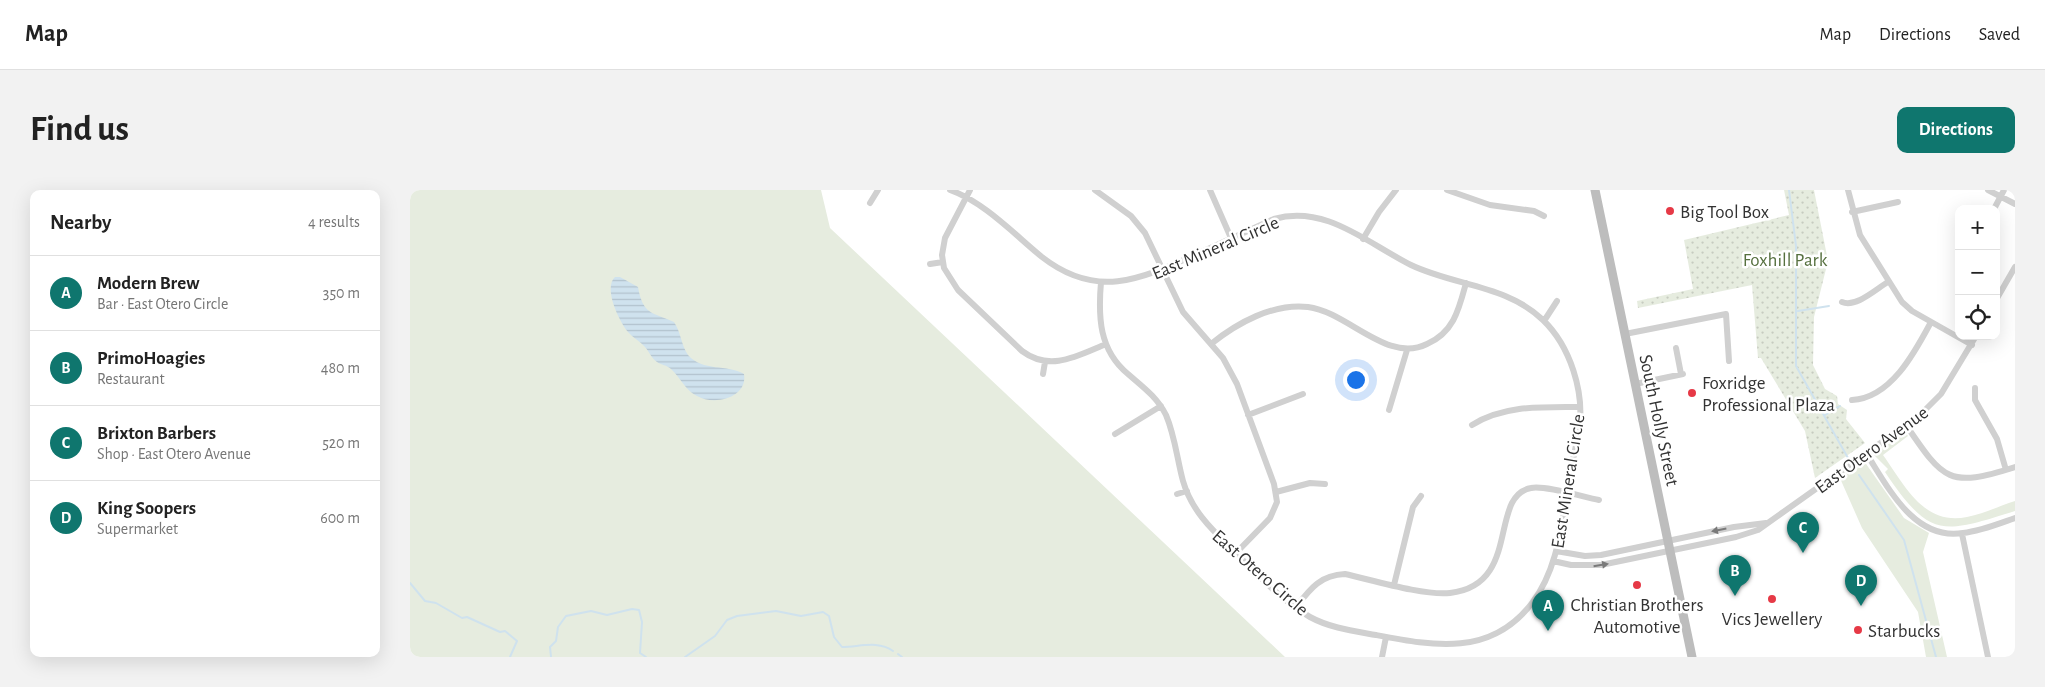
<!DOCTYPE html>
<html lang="en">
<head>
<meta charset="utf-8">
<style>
	:root { --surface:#fff; --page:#f2f2f2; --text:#222; --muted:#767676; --line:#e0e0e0; --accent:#0f766e }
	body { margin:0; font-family:"Alegreya Sans",sans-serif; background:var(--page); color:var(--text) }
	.controls { position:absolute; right:15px; top:15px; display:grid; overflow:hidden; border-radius:10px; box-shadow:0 5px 20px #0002 }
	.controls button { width:45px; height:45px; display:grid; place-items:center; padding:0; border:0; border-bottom:1px solid var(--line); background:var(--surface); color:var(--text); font:25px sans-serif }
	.you { position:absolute; left:945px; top:189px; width:18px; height:18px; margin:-12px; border:4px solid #fff; border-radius:50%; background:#1a73e8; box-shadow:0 0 0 8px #1a73e833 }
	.badge { display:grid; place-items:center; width:32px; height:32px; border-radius:50%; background:var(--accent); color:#fff; font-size:16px; font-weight:700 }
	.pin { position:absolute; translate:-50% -41px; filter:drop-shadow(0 1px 2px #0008) }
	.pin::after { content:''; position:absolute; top:26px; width:18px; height:15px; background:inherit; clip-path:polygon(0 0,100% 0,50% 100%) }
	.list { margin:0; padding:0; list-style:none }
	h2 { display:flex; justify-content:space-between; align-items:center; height:65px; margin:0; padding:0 20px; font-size:21px }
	h2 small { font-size:16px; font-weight:400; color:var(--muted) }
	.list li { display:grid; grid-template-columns:32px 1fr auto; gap:15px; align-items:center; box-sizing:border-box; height:75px; padding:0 20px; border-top:1px solid var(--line) }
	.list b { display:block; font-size:19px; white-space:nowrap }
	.list p { margin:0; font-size:16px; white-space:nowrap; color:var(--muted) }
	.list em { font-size:16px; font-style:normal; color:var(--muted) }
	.icon { flex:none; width:28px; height:28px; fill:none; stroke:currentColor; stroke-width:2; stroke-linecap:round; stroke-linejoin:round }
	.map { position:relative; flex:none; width:1605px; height:467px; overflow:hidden; border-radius:10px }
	header { display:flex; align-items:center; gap:30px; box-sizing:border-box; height:70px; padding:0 25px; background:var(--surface); border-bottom:1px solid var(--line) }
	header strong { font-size:24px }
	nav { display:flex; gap:28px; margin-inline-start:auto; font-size:18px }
	.intro { display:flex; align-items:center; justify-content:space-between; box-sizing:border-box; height:120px; padding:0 30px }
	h1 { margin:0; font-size:35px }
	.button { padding:12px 22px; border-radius:10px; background:var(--accent); color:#fff; font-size:18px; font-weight:700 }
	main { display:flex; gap:30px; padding:0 30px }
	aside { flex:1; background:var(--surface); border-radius:10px; box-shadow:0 5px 20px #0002 }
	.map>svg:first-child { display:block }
	.grass { fill:#e6ecdf }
	.park { fill:url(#park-dots) }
	.water { fill:url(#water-rules) }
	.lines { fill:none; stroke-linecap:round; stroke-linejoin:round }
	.stream { stroke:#cfe2ee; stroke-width:2 }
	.minor { stroke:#d0d0d0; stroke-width:6 }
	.secondary { stroke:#bdbdbd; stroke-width:9 }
	.oneway { fill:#7a7a7a }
	.poi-dot { fill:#e63946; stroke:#fff; stroke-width:2 }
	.labels { text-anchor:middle; stroke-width:5; stroke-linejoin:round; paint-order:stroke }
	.poi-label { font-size:19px; fill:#333; stroke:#fff; text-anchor:start }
	.street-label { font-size:19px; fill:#333; stroke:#fff }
	.park-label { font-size:19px; fill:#56703f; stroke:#fff }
</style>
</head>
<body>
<header>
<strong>Map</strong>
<nav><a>Map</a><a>Directions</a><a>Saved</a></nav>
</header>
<div class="intro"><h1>Find us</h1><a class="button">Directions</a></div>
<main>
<aside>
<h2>Nearby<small>4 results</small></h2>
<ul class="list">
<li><span class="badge">A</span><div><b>Modern Brew</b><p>Bar · East Otero Circle</p></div><em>350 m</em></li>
<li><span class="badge">B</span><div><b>PrimoHoagies</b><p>Restaurant</p></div><em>480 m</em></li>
<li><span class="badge">C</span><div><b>Brixton Barbers</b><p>Shop · East Otero Avenue</p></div><em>520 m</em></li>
<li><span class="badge">D</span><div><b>King Soopers</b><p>Supermarket</p></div><em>600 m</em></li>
</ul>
</aside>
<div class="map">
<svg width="1605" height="467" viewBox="0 0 1605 467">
	<defs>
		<pattern id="park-dots" width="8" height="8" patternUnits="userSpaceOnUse" patternTransform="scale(1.25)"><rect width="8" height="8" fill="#e6ecdf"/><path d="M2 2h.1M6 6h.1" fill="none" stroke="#c6cbc0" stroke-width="1.8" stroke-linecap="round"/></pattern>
		<pattern id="water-rules" width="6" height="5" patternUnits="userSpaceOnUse" patternTransform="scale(1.25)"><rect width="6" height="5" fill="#cfe2ee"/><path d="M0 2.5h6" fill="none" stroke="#b2c2cd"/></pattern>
	</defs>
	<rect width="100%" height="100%" fill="#fff"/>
	<path class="grass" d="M0,0H411L420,38L875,467H0Z
		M1491,242L1496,243L1498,246L1473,265C1494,294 1513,336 1557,327C1573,324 1589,316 1605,311V321C1532,344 1520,349 1475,282L1478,279L1462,263Z
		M1451,270L1454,271L1494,328L1519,343L1513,362L1537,467H1516L1508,422L1452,338L1429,286Z"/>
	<path class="park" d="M1374,0H1404L1418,71L1404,127L1403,175L1415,199L1427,206L1428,214L1437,220L1436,229L1455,253L1405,288L1395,241L1351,168H1348L1342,95L1228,118L1227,111L1283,99L1274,50L1379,25Z"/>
	<path class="water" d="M205,87H210L228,97C233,125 242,122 264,132C271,142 271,155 278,165C293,182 317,174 334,184C338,208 304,216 287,206C275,200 270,187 261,179C257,175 251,175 247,172C241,168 239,161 235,157C230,151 223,148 218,142C209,131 193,98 205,87Z"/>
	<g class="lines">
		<path class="stream" d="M1379,0L1386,56V176L1438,268
			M1388,121L1419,116
			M1415,225L1430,216
			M1449,285L1494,350L1526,467
			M0,393L15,411L26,413L52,428L57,427L90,442L95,441L107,451L100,467
			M488,464L492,467
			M141,467L140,457L146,451L148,437L156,426L181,421L197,425L222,419L229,420L232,432L230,463L236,467
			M275,467L305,446L317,430L327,426L366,421L391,426L413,422L419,426L424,447L432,457C449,457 468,450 483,461"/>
		<path class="minor" d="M540,0C574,12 604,44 632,67C687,110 731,89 787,64C813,52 838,41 864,29C915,14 957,53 1001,75C1045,96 1097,95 1133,130C1160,156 1175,202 1169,240C1166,258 1161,276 1158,295C1151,336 1148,379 1122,413C1081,467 1024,456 966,445C944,441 920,438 900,427C870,410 844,381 820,357C800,338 781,319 773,291C767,269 765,246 756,225C747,207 733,197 718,184C689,160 688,127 691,92
			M560,0L535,48L532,65L534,78L548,100L612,161C640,182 667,166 696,154
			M685,0L721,26L735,43L773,122L813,168L827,194L864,294L867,312L860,328L826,363
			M800,0L821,48
			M1037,0L1080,15L1124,21L1134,26
			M1438,0L1450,45L1492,112L1502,121L1562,155
			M1578,0L1605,14
			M460,13L468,0
			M1584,19L1594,0
			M1442,22L1488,12
			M953,49L969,22L986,0
			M520,74L533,72
			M1586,110L1605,77
			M1432,112C1446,118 1466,99 1478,92
			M1134,131L1147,111
			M1215,144L1316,124L1319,171
			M801,154C827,133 863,113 898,117C938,122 977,174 1017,154C1044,142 1049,119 1056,93
			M1266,158L1271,184
			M633,184L635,172
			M1225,194L1273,184
			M1565,198V210L1587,249L1596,280
			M1442,210C1481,208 1505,162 1521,132
			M979,220L997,160
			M838,225L893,204
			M1062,235C1094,215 1132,217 1170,217
			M1496,235C1534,291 1539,298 1605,277
			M705,244L751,216
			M1456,263C1478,297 1504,351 1553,343C1571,341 1588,334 1605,328
			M866,302L900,293L915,294
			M767,304L777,301
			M1552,344L1578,467
			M1146,361L1175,366L1191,365L1324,337L1356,333
			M1143,371L1161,375H1191L1326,347L1348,340L1510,225L1531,204L1566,146
			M984,395L1003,317L1011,306
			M886,417C900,399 910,385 935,384C962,390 1015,406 1040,403C1112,395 1078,306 1121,298C1135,295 1173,307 1189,310
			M972,467L976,447"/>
		<path class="secondary" d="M1185,0L1282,467"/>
	</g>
	<defs><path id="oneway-solid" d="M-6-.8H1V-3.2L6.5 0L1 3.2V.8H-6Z" transform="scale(1.25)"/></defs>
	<g class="oneway">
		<use href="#oneway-solid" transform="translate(1309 340) rotate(169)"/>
		<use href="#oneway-solid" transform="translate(1191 375) rotate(-9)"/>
	</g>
	<g class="poi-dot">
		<circle cx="1260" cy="21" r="5"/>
		<circle cx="1282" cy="203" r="5"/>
		<circle cx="1227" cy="395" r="5"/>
		<circle cx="1362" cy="409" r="5"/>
		<circle cx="1448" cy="440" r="5"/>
	</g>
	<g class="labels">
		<g class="poi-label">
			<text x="1270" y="28">Big Tool Box</text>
			<text x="1292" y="199">Foxridge<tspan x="1292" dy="22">Professional Plaza</tspan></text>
			<text x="1227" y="421" text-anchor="middle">Christian Brothers<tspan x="1227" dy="22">Automotive</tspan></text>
			<text x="1362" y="435" text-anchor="middle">Vics Jewellery</text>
			<text x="1458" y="447">Starbucks</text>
		</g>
		<g class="street-label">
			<text transform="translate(805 57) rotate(-23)" y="7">East Mineral Circle</text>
			<text transform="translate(1250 230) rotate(78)" y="7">South Holly Street</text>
			<text transform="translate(1461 259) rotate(-36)" y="7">East Otero Avenue</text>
			<text transform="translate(1157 291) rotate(-81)" y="7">East Mineral Circle</text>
			<text transform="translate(851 382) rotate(41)" y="7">East Otero Circle</text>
		</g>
		<g class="park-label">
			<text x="1375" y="76">Foxhill Park</text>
		</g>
	</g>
</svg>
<div class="controls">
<button>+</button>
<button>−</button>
<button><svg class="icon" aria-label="locate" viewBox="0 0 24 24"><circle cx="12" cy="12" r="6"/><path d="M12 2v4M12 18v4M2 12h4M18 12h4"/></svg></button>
</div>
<div class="you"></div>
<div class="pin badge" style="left:1138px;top:441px">A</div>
<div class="pin badge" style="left:1325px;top:406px">B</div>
<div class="pin badge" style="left:1393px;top:363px">C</div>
<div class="pin badge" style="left:1451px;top:416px">D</div>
</div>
</main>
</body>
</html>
